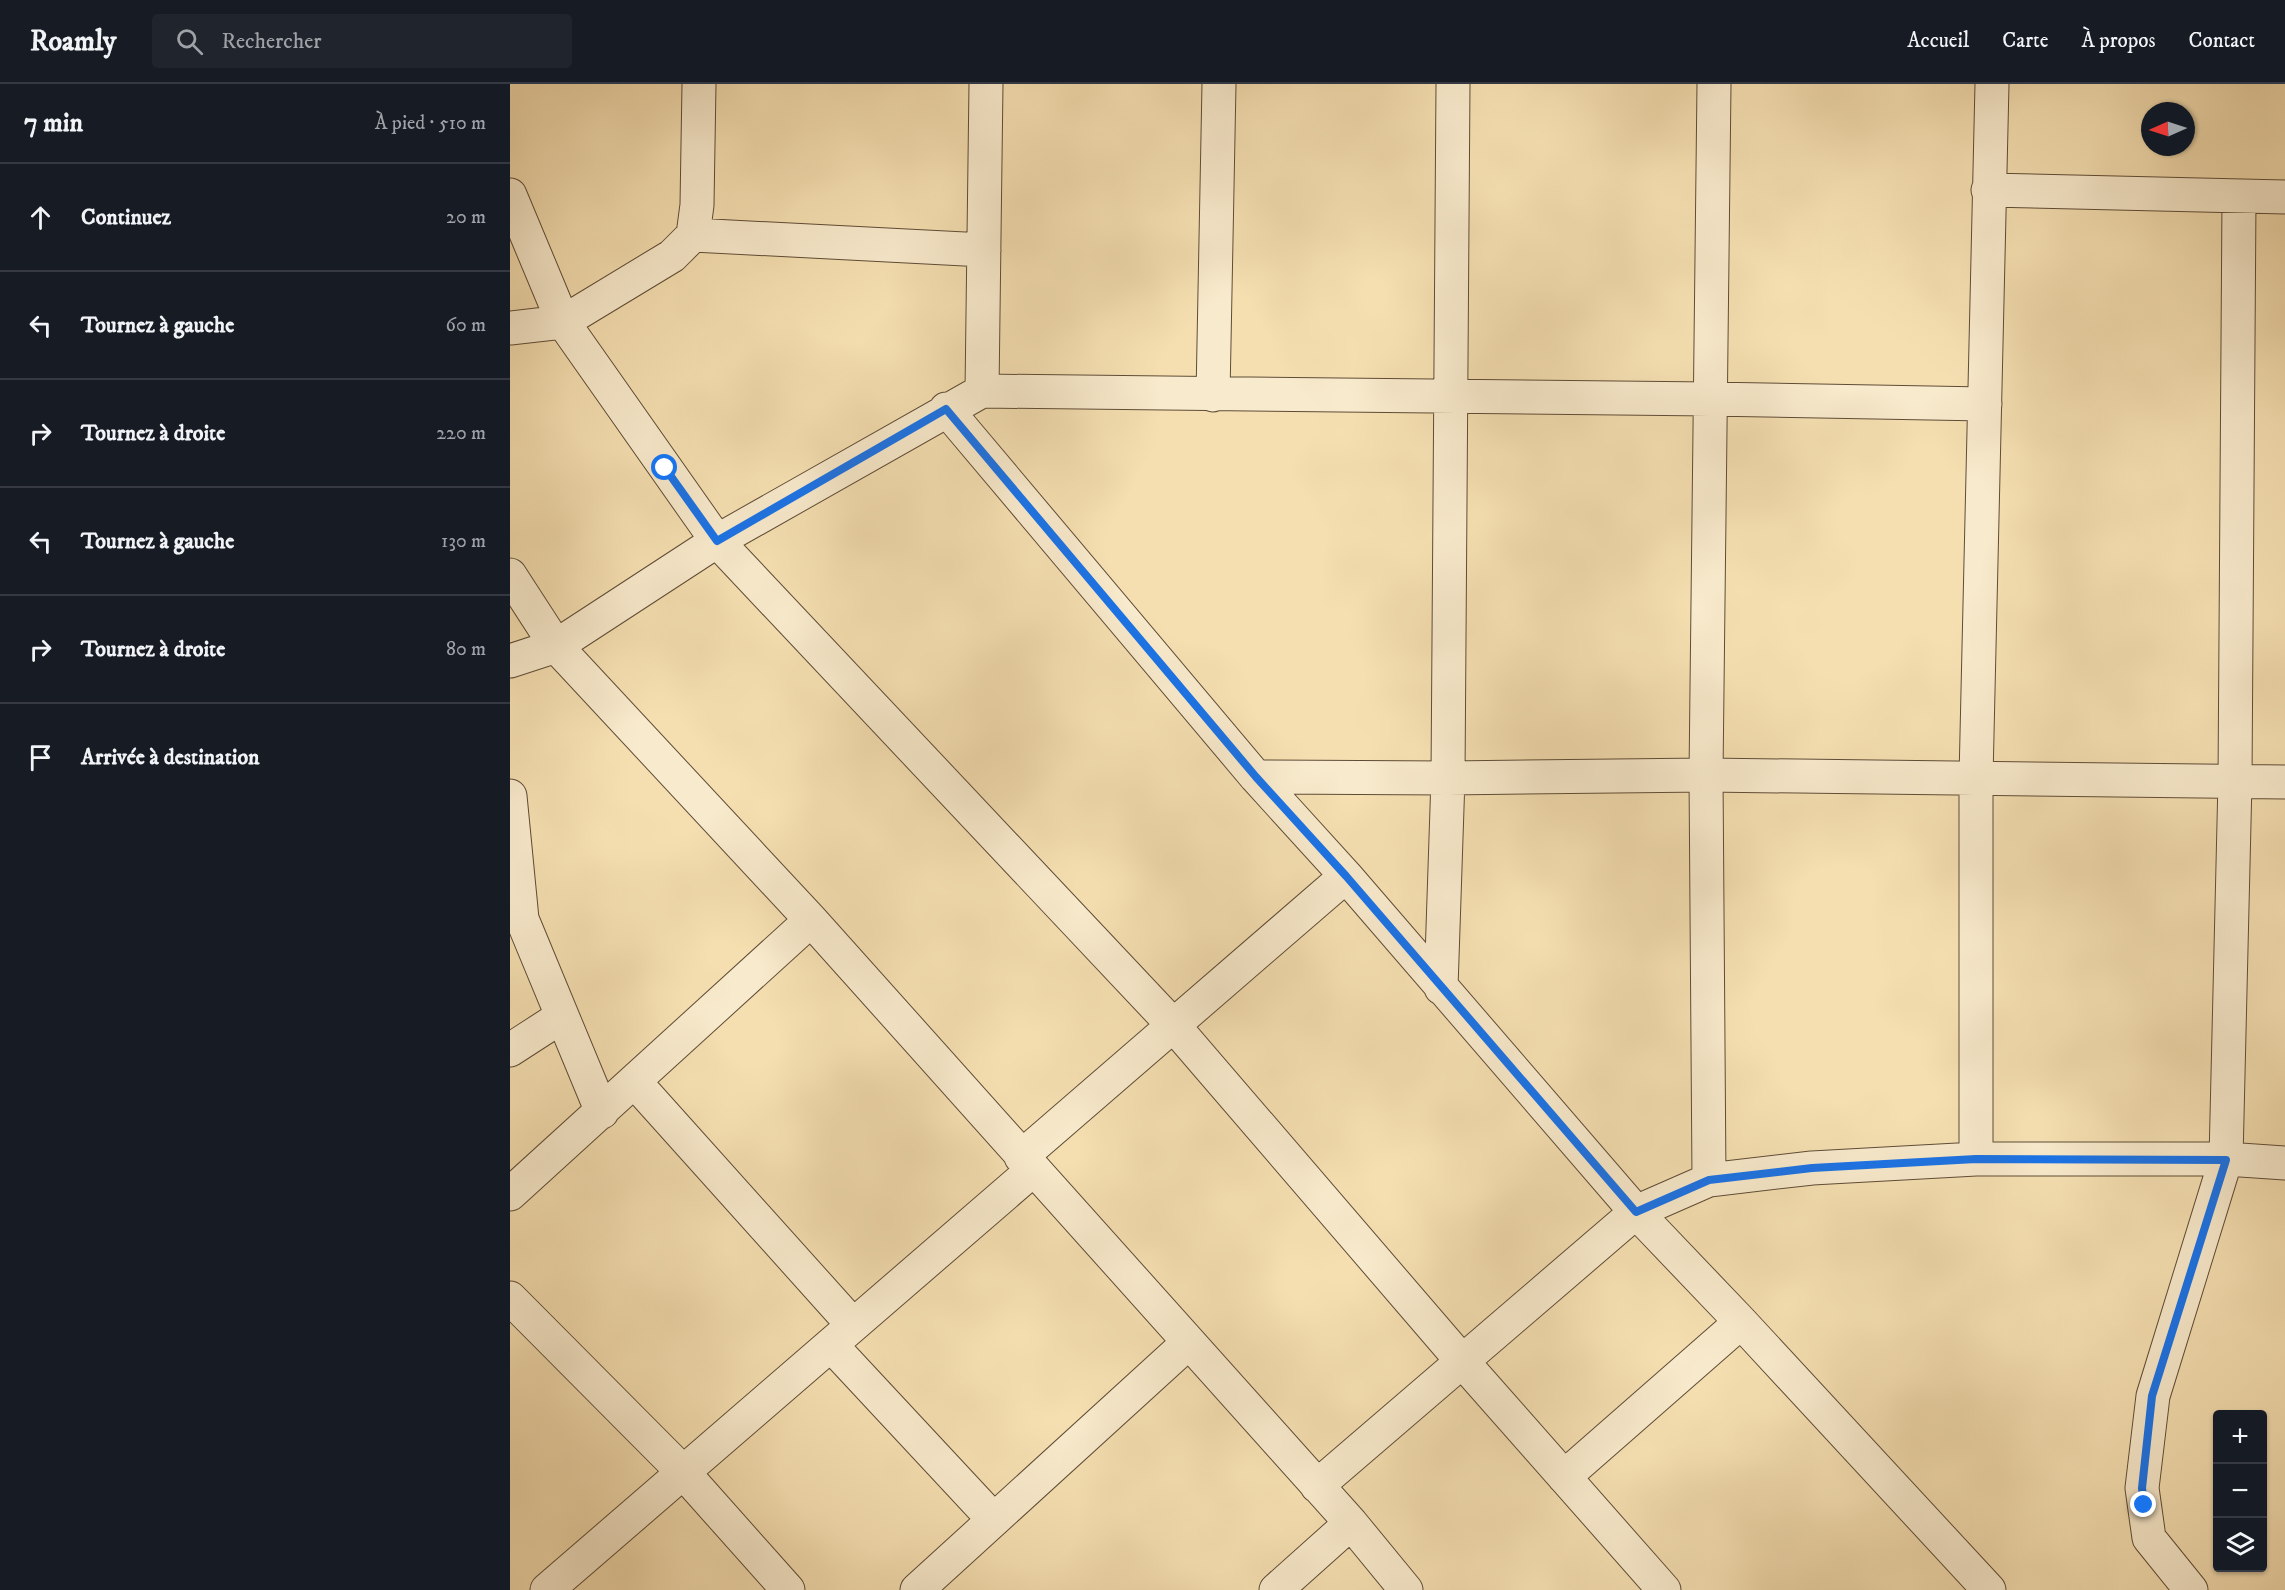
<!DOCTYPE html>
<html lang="fr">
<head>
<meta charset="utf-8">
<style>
	:root { --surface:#171b24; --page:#20242c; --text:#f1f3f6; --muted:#9ea1a6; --line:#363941 }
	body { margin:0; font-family:"IM FELL DW Pica",serif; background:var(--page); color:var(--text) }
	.controls { position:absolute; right:18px; bottom:18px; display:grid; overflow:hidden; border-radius:6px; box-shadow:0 2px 4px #0004 }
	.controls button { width:54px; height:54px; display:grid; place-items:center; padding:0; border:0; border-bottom:2px solid var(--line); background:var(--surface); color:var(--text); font:30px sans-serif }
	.compass { position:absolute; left:1631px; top:18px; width:54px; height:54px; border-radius:50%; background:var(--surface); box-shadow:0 2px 4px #0004; rotate:267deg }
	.stop { position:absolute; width:18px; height:18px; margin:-14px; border:4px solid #1a73e8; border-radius:50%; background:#fff }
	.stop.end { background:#1a73e8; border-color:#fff; box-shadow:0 2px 6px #0008 }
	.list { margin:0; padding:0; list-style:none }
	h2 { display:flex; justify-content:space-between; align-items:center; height:78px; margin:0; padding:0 24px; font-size:26px }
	h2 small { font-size:20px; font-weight:400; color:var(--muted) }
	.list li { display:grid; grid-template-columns:39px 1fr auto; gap:18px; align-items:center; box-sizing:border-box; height:108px; padding:0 24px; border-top:2px solid var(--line) }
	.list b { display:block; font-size:22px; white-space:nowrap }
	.list em { font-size:20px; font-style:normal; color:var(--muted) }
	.icon { flex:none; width:33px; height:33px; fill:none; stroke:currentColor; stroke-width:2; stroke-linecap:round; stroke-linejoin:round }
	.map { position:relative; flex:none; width:1775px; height:1506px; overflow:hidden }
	header { display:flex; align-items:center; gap:36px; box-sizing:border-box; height:84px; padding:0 30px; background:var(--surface); border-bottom:2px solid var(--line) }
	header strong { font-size:28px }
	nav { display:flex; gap:33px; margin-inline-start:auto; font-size:21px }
	.search { width:420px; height:54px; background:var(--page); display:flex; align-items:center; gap:15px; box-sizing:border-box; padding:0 21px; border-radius:6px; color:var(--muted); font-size:22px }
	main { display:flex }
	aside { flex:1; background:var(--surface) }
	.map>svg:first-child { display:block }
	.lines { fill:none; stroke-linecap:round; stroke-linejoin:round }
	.street-casing { stroke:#5f4c37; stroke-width:35 }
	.street { stroke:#f8eacc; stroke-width:33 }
	.route { stroke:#1a73e8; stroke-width:8 }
</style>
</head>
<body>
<header>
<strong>Roamly</strong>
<div class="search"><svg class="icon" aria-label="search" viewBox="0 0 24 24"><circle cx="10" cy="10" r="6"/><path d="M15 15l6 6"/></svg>Rechercher</div>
<nav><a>Accueil</a><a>Carte</a><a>À propos</a><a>Contact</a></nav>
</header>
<main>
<aside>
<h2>7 min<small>À pied · 510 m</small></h2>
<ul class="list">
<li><svg class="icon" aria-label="ahead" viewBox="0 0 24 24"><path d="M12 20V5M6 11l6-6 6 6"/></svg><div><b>Continuez</b></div><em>20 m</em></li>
<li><svg class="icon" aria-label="left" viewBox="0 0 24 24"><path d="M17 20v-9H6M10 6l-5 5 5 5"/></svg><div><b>Tournez à gauche</b></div><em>60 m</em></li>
<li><svg class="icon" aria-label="right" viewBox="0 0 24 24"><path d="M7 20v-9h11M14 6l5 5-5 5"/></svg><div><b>Tournez à droite</b></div><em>220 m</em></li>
<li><svg class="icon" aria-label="left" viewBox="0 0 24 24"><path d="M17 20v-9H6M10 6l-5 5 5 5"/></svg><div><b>Tournez à gauche</b></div><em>130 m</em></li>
<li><svg class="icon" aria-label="right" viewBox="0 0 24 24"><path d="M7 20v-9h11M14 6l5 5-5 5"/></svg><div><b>Tournez à droite</b></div><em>80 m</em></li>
<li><svg class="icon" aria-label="arrive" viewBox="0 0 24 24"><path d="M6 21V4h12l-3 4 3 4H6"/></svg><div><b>Arrivée à destination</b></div></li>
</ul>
</aside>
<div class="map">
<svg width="1775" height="1506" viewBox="0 0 1775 1506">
	<rect width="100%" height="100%" fill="#f5dfb1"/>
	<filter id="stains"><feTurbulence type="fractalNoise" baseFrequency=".00333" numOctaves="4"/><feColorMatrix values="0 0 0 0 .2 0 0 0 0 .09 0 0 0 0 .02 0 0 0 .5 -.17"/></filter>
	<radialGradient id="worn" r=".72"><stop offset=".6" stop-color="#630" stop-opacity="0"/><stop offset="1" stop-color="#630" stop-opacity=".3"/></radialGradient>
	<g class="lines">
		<defs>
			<path id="street" d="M1478,106L1775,113
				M0,111L53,238L207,457L664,942L952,1277L1154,1506
				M183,151L474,166
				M0,244L53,238L162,172L183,151L187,121L189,0
				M472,307L476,0
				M703,311L709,0
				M436,325L746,693L836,792L1126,1128L1231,1238L1479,1506
				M0,491L46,562L301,836L841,1439L896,1506
				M0,577L46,562L207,457L472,307L1200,315L1475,320
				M746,693L938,694L1196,691L1775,698
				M0,712L12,835L92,1028
				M931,904L938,694L943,0
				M0,966L51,933
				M124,997L343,1241
				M511,1073L836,792
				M1466,1075V694L1482,0
				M1199,1096L1196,691L1204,0
				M0,1110L301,836
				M0,1214L173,1388L278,1506
				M321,1261L484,1436
				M1054,1393L1231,1238
				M807,1402L1126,1128L1199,1096L1302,1084L1466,1075H1716L1775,1079
				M37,1506L524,1085
				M407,1506L679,1258
				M766,1506L841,1439
				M1681,1506L1639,1454L1632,1404L1643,1312L1716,1075L1725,697L1729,113"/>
		</defs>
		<use href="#street" class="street-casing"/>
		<use href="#street" class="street"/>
	</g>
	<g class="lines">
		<path class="route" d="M155,384L207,457L436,325L746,693L836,792L1126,1128L1199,1096L1302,1084L1466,1075L1716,1076L1642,1312L1632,1404L1634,1421"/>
	</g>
	<rect width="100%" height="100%" filter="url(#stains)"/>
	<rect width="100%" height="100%" fill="url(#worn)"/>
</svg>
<div class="controls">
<button>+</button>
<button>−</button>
<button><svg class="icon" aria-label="layers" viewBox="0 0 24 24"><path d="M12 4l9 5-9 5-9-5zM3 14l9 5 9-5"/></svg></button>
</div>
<svg class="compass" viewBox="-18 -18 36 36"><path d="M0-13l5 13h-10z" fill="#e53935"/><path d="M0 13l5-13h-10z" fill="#9ea1a6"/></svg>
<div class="stop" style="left:155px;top:384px"></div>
<div class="stop end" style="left:1634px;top:1421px"></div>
</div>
</main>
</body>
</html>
